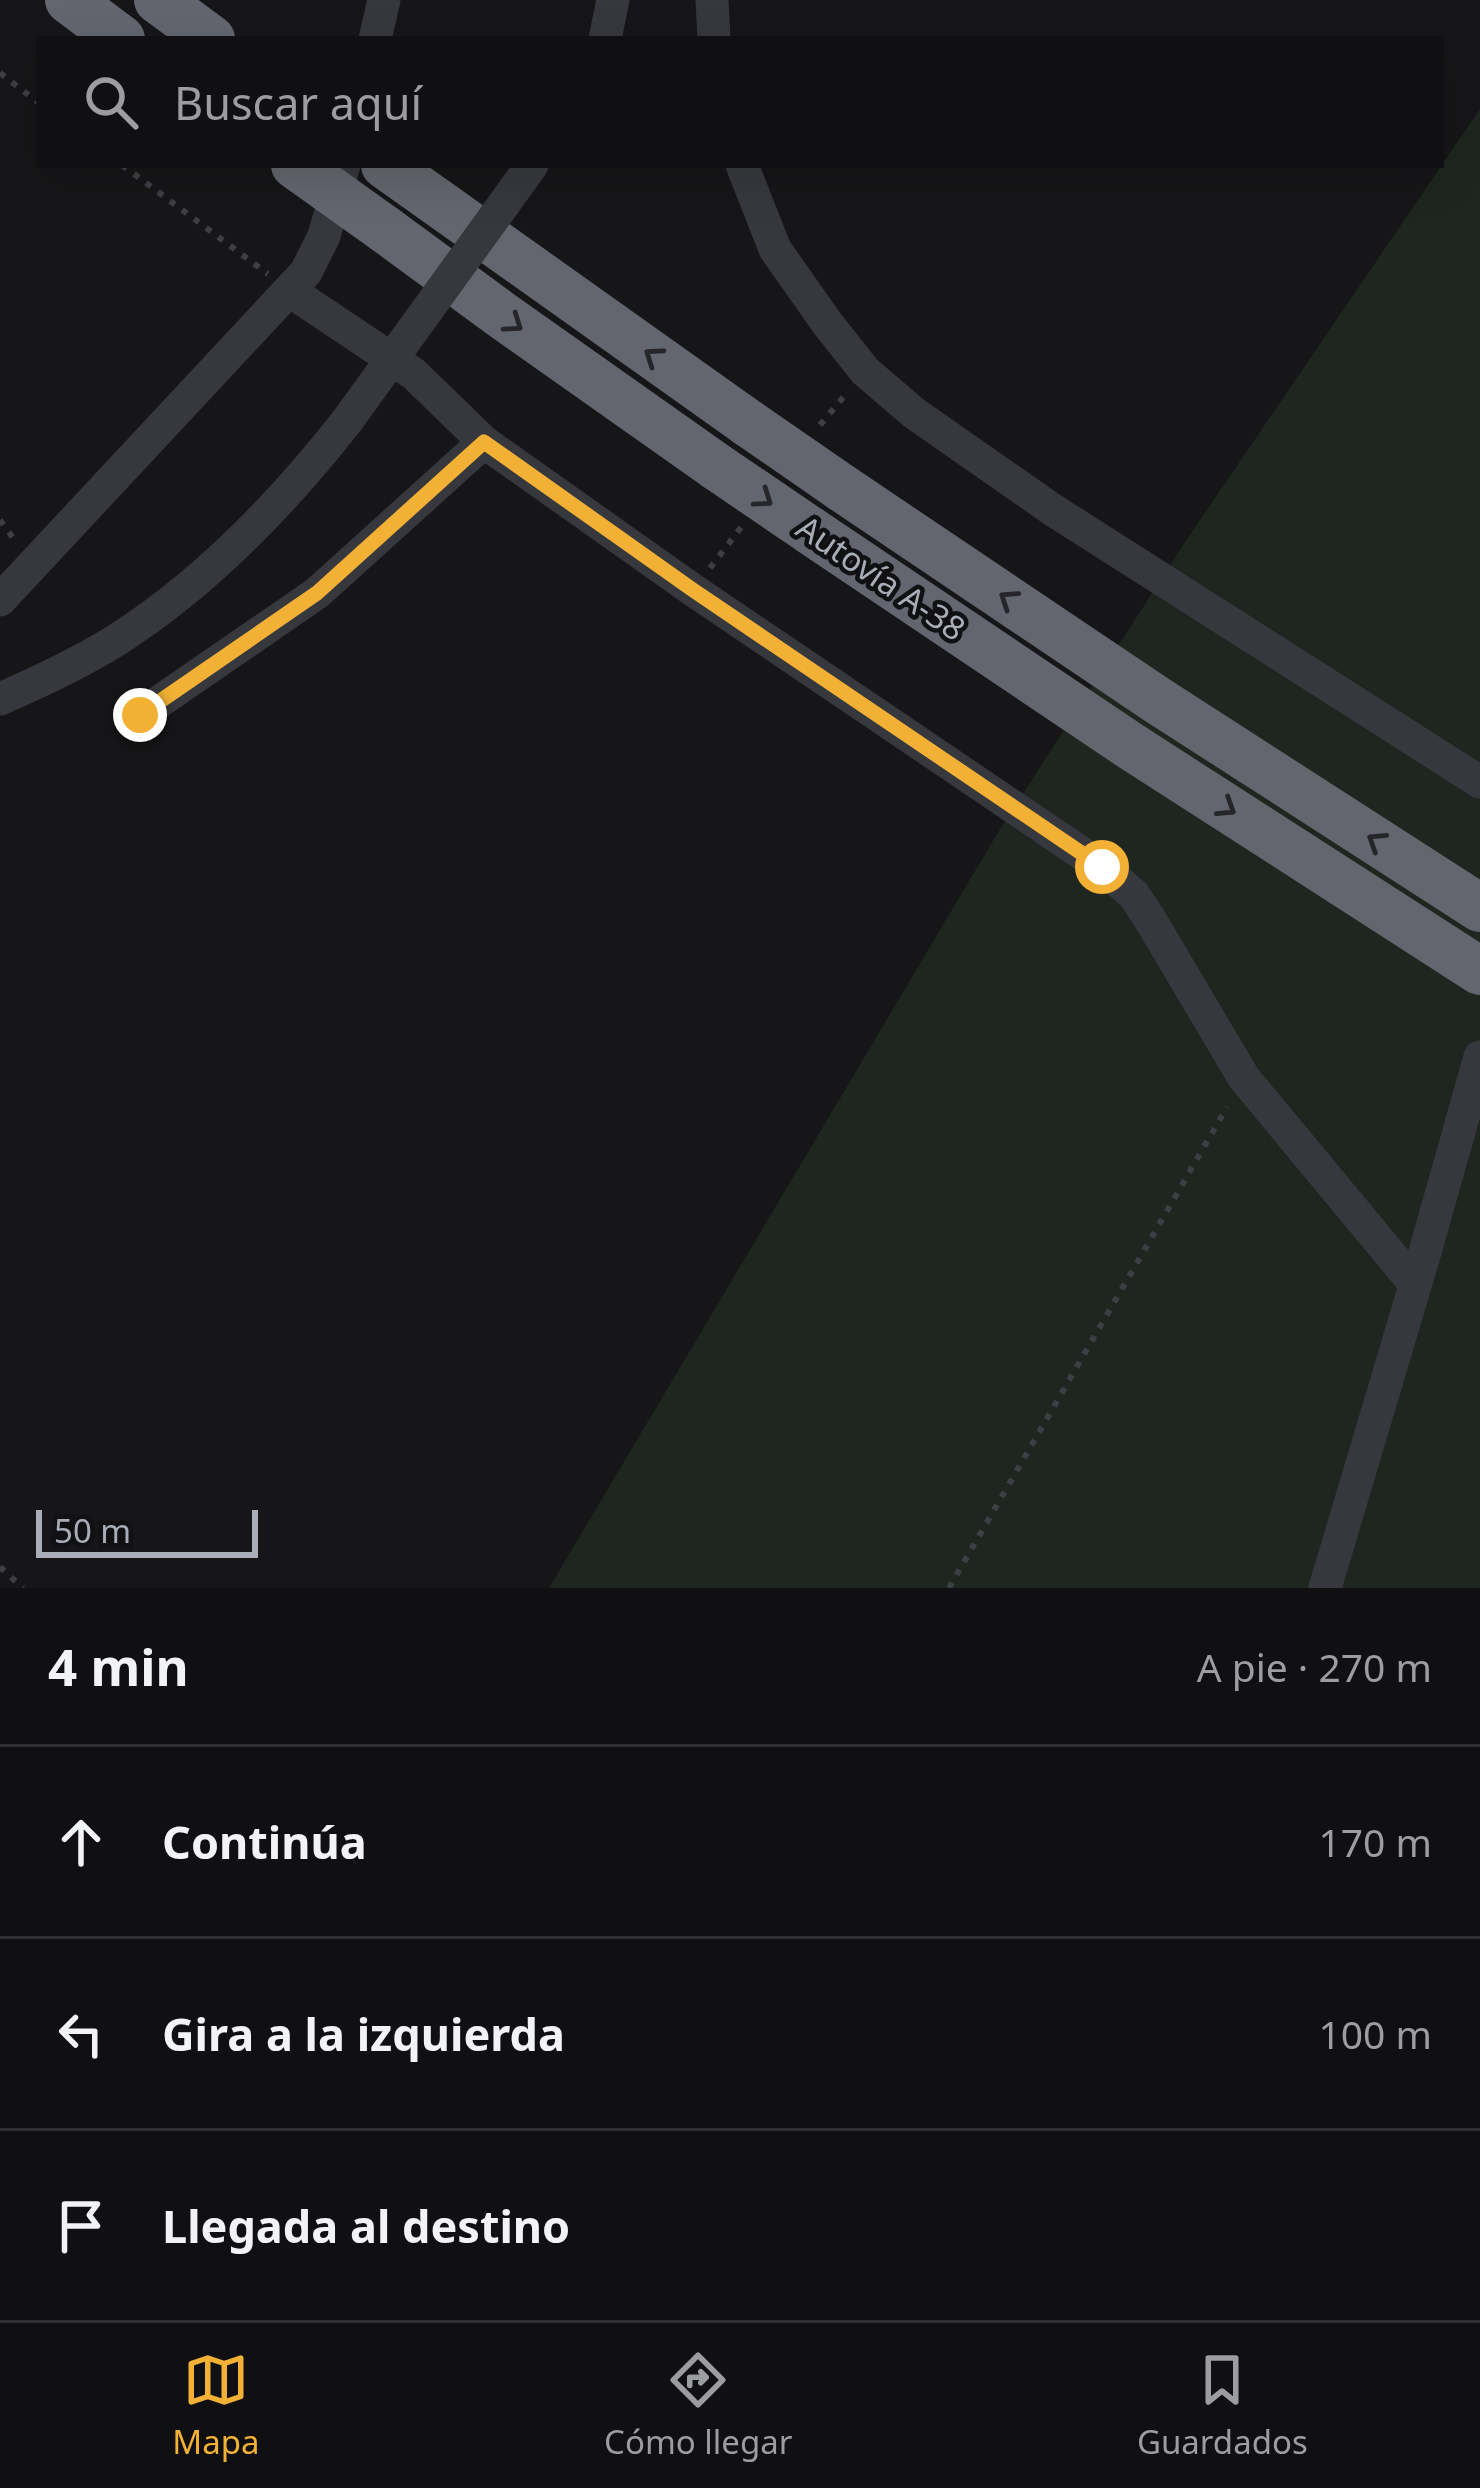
<!DOCTYPE html>
<html lang="es">
<head>
<meta charset="utf-8">
<style>
	:root { --surface:#101012; --page:#1e1e20; --text:#f1f3f6; --muted:#9c9d9f; --line:#303032; --accent:#f2b134 }
	body { margin:0; font-family:"Noto Sans",sans-serif; background:var(--page); color:var(--text) }
	.scale { position:absolute; left:36px; bottom:30px; width:222px; box-sizing:border-box; padding-left:12px; border:6px solid #a8adb8; border-top:0; font-size:33px; line-height:42px; white-space:nowrap; color:#a8adb8; -webkit-text-stroke:9px #111113; paint-order:stroke }
	.stop { position:absolute; width:36px; height:36px; margin:-27px; border:9px solid #f2b134; border-radius:50%; background:#fff }
	.stop.end { background:#f2b134; border-color:#fff; box-shadow:0 3px 12px #0008 }
	.list { margin:0; padding:0; list-style:none }
	h2 { display:flex; justify-content:space-between; align-items:center; height:156px; margin:0; padding:0 48px; font-size:51px }
	h2 small { font-size:39px; font-weight:400; color:var(--muted) }
	.list li { display:grid; grid-template-columns:78px 1fr auto; gap:36px; align-items:center; box-sizing:border-box; height:192px; padding:0 48px; border-top:3px solid var(--line) }
	.list b { display:block; font-size:45px; white-space:nowrap }
	.list em { font-size:39px; font-style:normal; color:var(--muted) }
	.icon { flex:none; width:66px; height:66px; fill:none; stroke:currentColor; stroke-width:2; stroke-linecap:round; stroke-linejoin:round }
	.map { position:relative; flex:none; width:1480px; height:1588px; overflow:hidden }
	.search { position:absolute; background:var(--surface); box-shadow:0 12px 48px #0002; left:36px; right:36px; top:36px; height:132px; display:flex; align-items:center; gap:30px; box-sizing:border-box; padding:0 42px; border-radius:0px; color:var(--muted); font-size:45px }
	.sheet { height:732px; background:var(--surface) }
	nav { display:flex; justify-content:space-around; align-items:center; box-sizing:border-box; height:168px; border-top:3px solid var(--line); background:var(--surface); font-size:33px; color:var(--muted) }
	nav a { display:grid; justify-items:center; gap:6px }
	nav .on { color:var(--accent) }
	.map>svg:first-child { display:block }
	.green { fill:#1e261f }
	.lines { fill:none; stroke-linecap:round; stroke-linejoin:round }
	.path { stroke:#3d3f44; stroke-width:6; stroke-dasharray:6 9; stroke-linecap:butt }
	.minor { stroke:#37383d; stroke-width:33 }
	.highway { stroke:#63666e; stroke-width:48 }
	.minor-bridge { stroke:#37383d; stroke-width:33 }
	.highway-bridge { stroke:#63666e; stroke-width:48 }
	.oneway { stroke:#26262a }
	.route { stroke:#f2b134; stroke-width:15 }
	.labels { text-anchor:middle; stroke-width:9; stroke-linejoin:round; paint-order:stroke }
	.street-label { font-size:33px; fill:#a8adb8; stroke:#111113 }
</style>
</head>
<body>
<div class="map">
<svg width="1480" height="1588" viewBox="0 0 1480 1588">
	<rect width="100%" height="100%" fill="#161618"/>
	<path class="green" d="M1480,109V1588H549L997,834L1183,545Z"/>
	<g class="lines">
		<path class="path" d="M0,73L39,103
			M122,165L268,274
			M820,425L846,394
			M0,520L14,539
			M710,568L742,526
			M0,1567L23,1588
			M949,1588L1227,1107"/>
		<path class="minor" d="M712,0L714,39
			M375,39L384,0
			M605,39L613,0
			M742,165L775,249L827,323L865,371L914,413L1053,510L1480,782
			M290,291L414,374L484,442L693,590L1102,867L1134,895L1151,921L1244,1078L1415,1284
			M0,600L306,272L324,236L344,165
			M0,699C39,682 78,664 115,641C205,584 281,505 347,421
			M140,715L317,593L484,442
			M1325,1588L1423,1259L1480,1057"/>
		<path class="highway" d="M69,0L121,39
			M158,0L211,39
			M385,165L748,423
			M386,230L499,313L717,467
			M842,488L1157,700L1480,908
			M811,531L1129,745L1480,971"/>
		<path class="minor-bridge" d="M347,421L532,165"/>
		<path class="highway-bridge" d="M295,165L386,230
			M748,423L842,488
			M717,467L811,531"/>
	</g>
	<defs><path id="oneway-chevron" d="M-2-3.5L2.5 0L-2 3.5" fill="none" stroke-width="1.6" stroke-linecap="round" stroke-linejoin="round" transform="scale(3)"/></defs>
	<g class="oneway">
		<use href="#oneway-chevron" transform="translate(514 324) rotate(35)"/>
		<use href="#oneway-chevron" transform="translate(653 356) rotate(-145)"/>
		<use href="#oneway-chevron" transform="translate(764 499) rotate(35)"/>
		<use href="#oneway-chevron" transform="translate(1008 599) rotate(-146)"/>
		<use href="#oneway-chevron" transform="translate(1227 808) rotate(33)"/>
		<use href="#oneway-chevron" transform="translate(1376 841) rotate(-147)"/>
	</g>
	<g class="lines">
		<path class="route" d="M140,715L317,593L484,442L693,590L1102,867"/>
	</g>
	<g class="labels">
		<g class="street-label">
			<text transform="translate(881 578) rotate(34)" y="12">Autovía A-38</text>
		</g>
	</g>
</svg>
<div class="scale">50 m</div>
<div class="stop" style="left:1102px;top:867px"></div>
<div class="stop end" style="left:140px;top:715px"></div>
<div class="search"><svg class="icon" aria-label="search" viewBox="0 0 24 24"><circle cx="10" cy="10" r="6"/><path d="M15 15l6 6"/></svg>Buscar aquí</div>
</div>
<section class="sheet">
<h2>4 min<small>A pie · 270 m</small></h2>
<ul class="list">
<li><svg class="icon" aria-label="ahead" viewBox="0 0 24 24"><path d="M12 20V5M6 11l6-6 6 6"/></svg><div><b>Continúa</b></div><em>170 m</em></li>
<li><svg class="icon" aria-label="left" viewBox="0 0 24 24"><path d="M17 20v-9H6M10 6l-5 5 5 5"/></svg><div><b>Gira a la izquierda</b></div><em>100 m</em></li>
<li><svg class="icon" aria-label="arrive" viewBox="0 0 24 24"><path d="M6 21V4h12l-3 4 3 4H6"/></svg><div><b>Llegada al destino</b></div></li>
</ul>
</section>
<nav>
<a class="on"><svg class="icon" aria-label="map" viewBox="0 0 24 24"><path d="M3 6l6-2 6 2 6-2v14l-6 2-6-2-6 2zM9 4v14M15 6v14"/></svg>Mapa</a>
<a><svg class="icon" aria-label="directions" viewBox="0 0 24 24"><path d="M12 3l9 9-9 9-9-9zM9 14v-3h6M13 9l2 2-2 2"/></svg>Cómo llegar</a>
<a><svg class="icon" aria-label="saved" viewBox="0 0 24 24"><path d="M7 4h10v16l-5-4-5 4z"/></svg>Guardados</a>
</nav>
</body>
</html>
